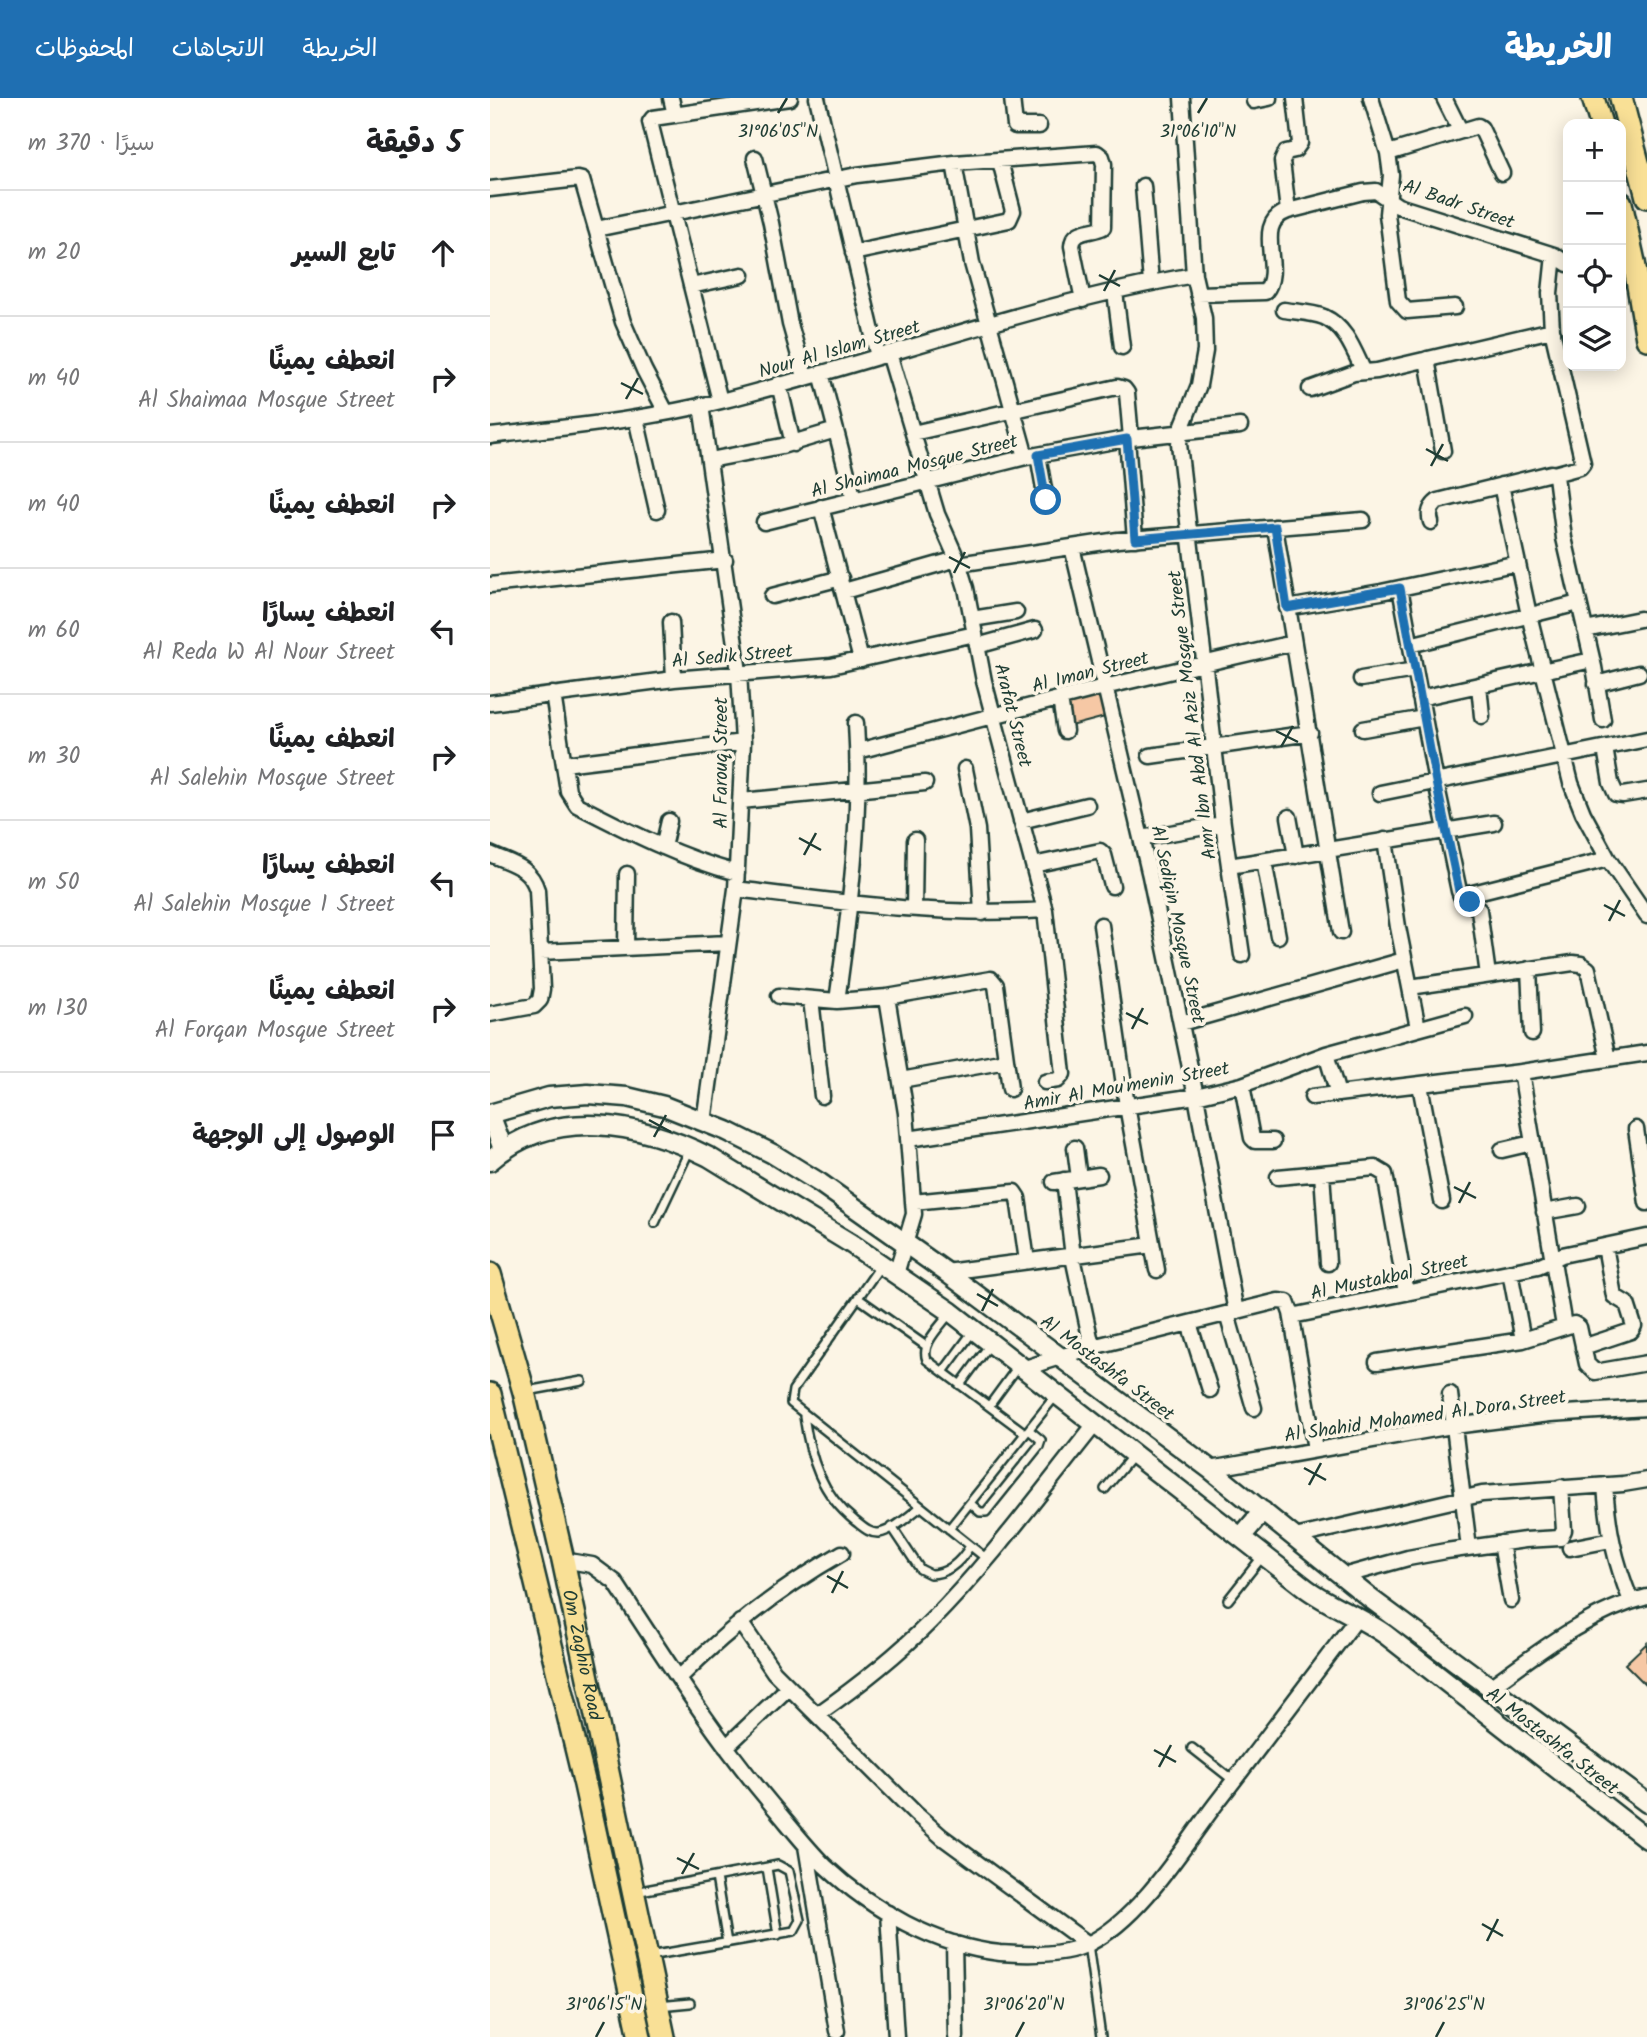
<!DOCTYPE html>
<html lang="ar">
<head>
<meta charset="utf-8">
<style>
	:root { --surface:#fff; --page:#f6f6f6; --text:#202124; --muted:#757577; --line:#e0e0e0; --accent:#1f6fb2 }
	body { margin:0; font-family:Kalam,"Playpen Sans Arabic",sans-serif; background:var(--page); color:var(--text); direction:rtl }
	.controls { position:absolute; right:21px; top:21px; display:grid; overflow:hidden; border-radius:14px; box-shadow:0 4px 18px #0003 }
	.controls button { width:63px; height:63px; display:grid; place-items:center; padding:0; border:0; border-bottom:2px solid var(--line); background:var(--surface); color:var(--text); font:35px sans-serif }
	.stop { position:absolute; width:21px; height:21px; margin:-16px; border:5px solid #1f6fb2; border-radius:50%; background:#fff }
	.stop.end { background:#1f6fb2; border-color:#fff; box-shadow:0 2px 7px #0008 }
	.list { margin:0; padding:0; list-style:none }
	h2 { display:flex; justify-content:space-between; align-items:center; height:91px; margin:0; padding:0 28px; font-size:30px }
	h2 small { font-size:23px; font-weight:400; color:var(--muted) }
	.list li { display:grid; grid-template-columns:46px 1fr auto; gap:21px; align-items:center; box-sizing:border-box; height:126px; padding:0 28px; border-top:2px solid var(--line) }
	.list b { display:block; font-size:26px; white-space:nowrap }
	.list p { margin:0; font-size:23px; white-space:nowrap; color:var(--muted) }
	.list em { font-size:23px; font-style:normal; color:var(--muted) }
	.icon { flex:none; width:38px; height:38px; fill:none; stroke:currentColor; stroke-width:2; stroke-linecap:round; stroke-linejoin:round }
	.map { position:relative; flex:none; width:1157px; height:1939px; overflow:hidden; direction:ltr }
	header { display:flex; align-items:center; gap:42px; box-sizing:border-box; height:98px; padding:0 35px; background:var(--accent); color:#fff }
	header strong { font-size:33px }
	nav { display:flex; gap:38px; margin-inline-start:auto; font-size:24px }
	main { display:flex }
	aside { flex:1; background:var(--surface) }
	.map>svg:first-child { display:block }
	.building { fill:#f6c8a5; stroke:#1f3d34; stroke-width:2 }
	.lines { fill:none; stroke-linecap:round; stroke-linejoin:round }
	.service-casing { stroke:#1f3d34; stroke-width:12 }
	.minor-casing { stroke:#1f3d34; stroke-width:19 }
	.tertiary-casing { stroke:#1f3d34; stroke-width:23 }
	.primary-casing { stroke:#1f3d34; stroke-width:26 }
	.service { stroke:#fcf5e5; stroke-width:7 }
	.minor { stroke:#fcf5e5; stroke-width:14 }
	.tertiary { stroke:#fcf5e5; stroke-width:18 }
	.primary { stroke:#f9e096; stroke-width:21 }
	.route { stroke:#1f6fb2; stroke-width:9 }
	.ticks { fill:none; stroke:#1f3d34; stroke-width:2.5 }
	.labels { text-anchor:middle; stroke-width:7; stroke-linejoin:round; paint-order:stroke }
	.street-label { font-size:19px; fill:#1f3d34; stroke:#fcf5e5 }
	.ticks-label { font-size:18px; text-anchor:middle; fill:#1f3d34; stroke:#fcf5e5; stroke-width:7; stroke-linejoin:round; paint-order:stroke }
</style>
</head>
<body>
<header>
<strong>الخريطة</strong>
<nav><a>الخريطة</a><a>الاتجاهات</a><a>المحفوظات</a></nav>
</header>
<main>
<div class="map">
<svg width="1157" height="1939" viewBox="0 0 1157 1939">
	<rect width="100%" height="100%" fill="#fcf5e5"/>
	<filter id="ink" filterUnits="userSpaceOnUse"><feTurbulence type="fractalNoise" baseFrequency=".0143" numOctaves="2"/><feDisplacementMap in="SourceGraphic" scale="14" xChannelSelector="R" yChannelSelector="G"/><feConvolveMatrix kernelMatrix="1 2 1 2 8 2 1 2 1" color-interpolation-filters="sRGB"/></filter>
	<g filter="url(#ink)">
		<path class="building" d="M609,594L615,619L581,628L575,603Z
			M1157,1545V1588L1135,1566Z"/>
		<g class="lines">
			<defs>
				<path id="service" d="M165,1125L200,1051
					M391,1167L303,1292L301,1305L497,1461
					M368,1200L436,1248
					M460,1215C451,1228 430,1246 437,1262L535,1335
					M453,1274L484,1232
					M470,1287L501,1245
					M37,1293L92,1283
					M499,1308L529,1267
					M314,1318C320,1360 331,1396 365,1423C372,1428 379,1436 389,1435C403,1433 419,1417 431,1409
					M615,1391L644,1356
					M480,1405L490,1414H496L549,1348L551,1342L539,1332
					M402,1429L430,1471L440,1476C458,1476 471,1463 480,1448
					M459,1431L567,1296
					M738,1502L772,1459
					M702,1650L744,1683
					M277,1770L288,1837
					M226,1779L237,1845
					M145,1794L288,1767L299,1773L310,1822L304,1833L159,1858
					M598,1846L611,1939
					M169,1908L200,1905"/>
				<path id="minor" d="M181,0L185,17
					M327,0L388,259
					M522,0L525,28H549
					M692,0L704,177L714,220L715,253L709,287L690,334L689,346L733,726L752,857
					M881,0L898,55L901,77L897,116L908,203L917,213L965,209
					M954,0L970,32
					M764,3L779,0
					M898,55L988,28L991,30L1012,75
					M265,60L281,125L300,226L315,279
					M464,65L482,165L536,359
					M653,88L661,185
					M0,91L88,81L92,82L133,224L154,272L176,314
					M798,113L792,63L796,54L805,52L810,45L805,0
					M106,131L367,77L464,65L607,55L612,59L614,66L613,129C602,135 583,131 582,148L593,202
					M363,155L519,122L523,113L510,63
					M201,188L252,177
					M625,194L632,249
					M708,196L775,194C795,170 761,126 798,113L873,94L886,93L908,108L1064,157L1078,166
					M794,212C806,214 822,214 834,219C856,229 864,253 874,274
					M399,255L447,416L467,461L476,490L494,583L555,812L573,976L568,982L555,984
					M937,261L953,353
					M331,275L364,402
					M289,286L303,346
					M820,291L864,275L887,273L1062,232
					M230,303L160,24L163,20L300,0
					M211,307L249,574L253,644L246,791L214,1024
					M146,320L167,412
					M423,335L627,289L634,291L637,295L641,340
					M0,338C78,329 155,322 231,303C389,263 543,205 704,177
					M637,341L645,441
					M548,357L556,402
					M220,362L292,348L346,332
					M1064,376L1090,369L1093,365L1062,232L1060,195L1064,157
					M1011,387L1039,517L1081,685L1093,715L1118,761L1157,818
					M331,409L371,562
					M274,424L536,359L641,340L750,328
					M941,424C938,415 941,408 948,403L1061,375L1066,378L1074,440L1104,569L1113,622
					M785,429L851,834
					M582,449L660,778L706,998L746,1214
					M468,466L628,442L873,422
					M0,487L235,462
					M910,490L946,684L969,793L971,798L989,812L998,877
					M354,493L467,461
					M282,498L351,480
					M797,510L891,494L1028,465
					M482,521L526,514
					M181,524L184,581
					M1095,532L1150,521
					M920,547L1089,505
					M487,548L545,532
					M871,581L925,572
					M1106,586L1149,575
					M989,587L992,618
					M63,596L78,693L87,707C139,734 191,760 247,775
					M930,600L1102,562
					M570,601L575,633
					M0,605L184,581L341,568L485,536
					M873,631L934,620
					M1115,650L1121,685L1126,696L1133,697L1157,693
					M368,653L614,589L803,545
					M660,658L820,635
					M74,666L253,644
					M475,671L487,731L492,815
					M890,695L1157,641
					M251,703L435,685
					M799,719L806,758
					M531,723L597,707
					M651,740L733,726
					M895,742L908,829L928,930
					M173,749L179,723
					M0,756C21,766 40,768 47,792L52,891L50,902L44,908L0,916
					M774,763L788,838
					M543,767L610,753L614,757L622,788
					M739,768L1004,725
					M246,791C349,804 451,819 555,812
					M971,798L1118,761
					M424,811L425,742
					M611,827L637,1008L667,1172
					M136,850L137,776
					M50,854L238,845
					M1039,871L1042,935
					M920,889L1083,865L1091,866L1098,871L1118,961
					M289,898L347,903L397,899L501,881L506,887L520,991
					M397,899L416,1015L424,1116L406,1176
					M321,901L332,998
					M347,903C360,810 372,718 366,625
					M691,925L914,862
					M836,956L848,996
					M1031,974L1074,1228
					M411,982L516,963
					M752,987L762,1040L765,1043H783
					M930,987L952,1103
					M822,999L1031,974L1157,955
					M1146,1031L1157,1105
					M418,1041L706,998L752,987L836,956L975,918
					M585,1050L589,1080
					M1012,1052L1042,1045
					M832,1075L838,1165
					M788,1079L885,1070L895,1076L916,1195
					M574,1082L583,1159L602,1249
					M564,1084L609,1077
					M423,1104L524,1094L528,1100L537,1163
					M1054,1114L1088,1108
					M456,1174L662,1147
					M1020,1174L1033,1242
					M801,1215L825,1351
					M737,1216L764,1310
					M699,1225L720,1292
					M1093,1249L1141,1233L1144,1228L1137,1206L1124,1198L1115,1148
					M887,1264L1033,1242L1084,1226L1089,1229L1097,1266L1105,1274L1157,1265
					M535,1270L602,1249L788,1203L797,1204L801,1215L807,1217L1048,1168L1072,1157L1157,1139
					M960,1296L979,1450
					M720,1371L956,1329L1060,1316L1157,1310
					M1115,1387C1118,1431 1124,1461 1141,1503
					M805,1439L992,1396L1133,1386L1157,1382
					M1011,1445L1021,1502
					M1080,1450L1121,1442
					M73,1462L102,1467L125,1484C175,1560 223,1637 282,1707C300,1728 316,1749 335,1768C382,1812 445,1848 510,1855C536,1857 576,1858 600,1845C651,1819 691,1752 725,1707C773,1645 820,1582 868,1519
					M853,1478L918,1460L956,1453L1035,1442L1070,1440L1074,1432L1071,1389
					M250,1524L284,1574L425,1715L452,1739L598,1846
					M189,1580C238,1531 291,1490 352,1455
					M1000,1589C1049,1554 1098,1514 1157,1499
					M328,1616C368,1588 406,1558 440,1524C501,1463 552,1392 606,1325
					M236,1649L298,1590
					M316,1748L347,1933
					M398,1815L406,1939
					M464,1845L466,1939"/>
				<path id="tertiary" d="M0,1016L59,999L98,996L137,999L174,1008L237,1033L283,1056L330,1085L456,1174L720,1371L881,1501L1157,1705
					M0,1016L13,1051
					M0,1063C63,1007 151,1025 219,1059L360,1145L461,1214L817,1491C842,1509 871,1519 896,1537L1157,1741
					M751,1439L773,1413"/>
				<g id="primary">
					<path d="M1103,0L1111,26"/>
					<path d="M1131,0L1157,99"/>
					<path d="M1131,105L1144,164L1157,241"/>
					<path id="s1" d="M0,1176L34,1294L73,1462L174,1939"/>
					<path d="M0,1296L95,1687L150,1939"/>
				</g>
			</defs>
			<use href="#service" class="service-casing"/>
			<use href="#minor" class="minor-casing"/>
			<use href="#tertiary" class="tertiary-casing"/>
			<use href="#primary" class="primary-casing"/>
			<use href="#service" class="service"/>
			<use href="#minor" class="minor"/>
			<use href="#tertiary" class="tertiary"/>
			<use href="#primary" class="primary"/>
		</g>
	</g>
	<g class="lines" filter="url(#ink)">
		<path class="route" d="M556,402L548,357L637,341L645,441L785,429L797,510L910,490L946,684L969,793L971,798L980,804"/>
	</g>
	<path class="ticks" d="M288,15L297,0M708,15L717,0M609,177L630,188M614,193L625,172M131,285L153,296M136,301L148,280M936,351L958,363M941,368L953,346M459,459L480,470M464,475L475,454M786,633L808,644M791,649L803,628M309,740L331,752M314,757L326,735M1114,807L1135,818M1119,823L1130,802M636,915L658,926M642,931L653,910M159,1022L181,1034M164,1039L176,1017M964,1089L986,1100M969,1105L980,1084M487,1196L508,1208M492,1213L503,1191M814,1370L836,1382M819,1387L831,1365M337,1478L358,1490M342,1495L353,1473M664,1652L686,1664M669,1669L681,1647M187,1760L209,1771M192,1776L204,1755M992,1826L1013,1838M997,1843L1008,1821M106,1939L114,1924M526,1939L534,1924M946,1939L954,1924"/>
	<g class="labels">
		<g class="street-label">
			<text transform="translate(969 105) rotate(19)" y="7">Al Badr Street</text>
			<text transform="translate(349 250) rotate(-16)" y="7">Nour Al Islam Street</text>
			<text transform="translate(424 367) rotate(-14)" y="7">Al Shaimaa Mosque Street</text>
			<text transform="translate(242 557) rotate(-5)" y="7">Al Sedik Street</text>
			<text transform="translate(600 573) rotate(-14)" y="7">Al Iman Street</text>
			<text transform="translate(524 617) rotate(76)" y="7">Arafat Street</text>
			<text transform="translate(701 617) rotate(-97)" y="7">Amr Ibn Abd Al Aziz Mosque Street</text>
			<text transform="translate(230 665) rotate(-90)" y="7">Al Farouq Street</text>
			<text transform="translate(689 826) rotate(78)" y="7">Al Sediqin Mosque Street</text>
			<text transform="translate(636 987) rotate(-10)" y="7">Amir Al Mou'menin Street</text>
			<text transform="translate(899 1178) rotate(-12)" y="7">Al Mustakbal Street</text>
			<text transform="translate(618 1269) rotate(37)" y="7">Al Mostashfa Street</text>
			<text transform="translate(935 1317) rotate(-8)" y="7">Al Shahid Mohamed Al Dora Street</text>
			<text dy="7" stroke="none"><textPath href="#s1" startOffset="392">Om Zaghio Road</textPath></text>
			<text transform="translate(1063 1642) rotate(38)" y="7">Al Mostashfa Street</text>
		</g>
	</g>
	<g class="ticks-label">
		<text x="288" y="39">31°06'05"N</text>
		<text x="708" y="39">31°06'10"N</text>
		<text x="114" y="1912">31°06'15"N</text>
		<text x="534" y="1912">31°06'20"N</text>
		<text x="954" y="1912">31°06'25"N</text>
	</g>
</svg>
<div class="controls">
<button>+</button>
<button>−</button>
<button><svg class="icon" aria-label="locate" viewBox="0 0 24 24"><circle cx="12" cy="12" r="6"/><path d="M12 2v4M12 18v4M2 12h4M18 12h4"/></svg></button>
<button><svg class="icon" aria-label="layers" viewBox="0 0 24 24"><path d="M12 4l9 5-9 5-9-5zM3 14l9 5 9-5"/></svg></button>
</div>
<div class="stop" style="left:556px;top:402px"></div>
<div class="stop end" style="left:980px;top:804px"></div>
</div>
<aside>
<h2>5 دقيقة<small>سيرًا · 370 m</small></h2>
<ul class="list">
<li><svg class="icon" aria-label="ahead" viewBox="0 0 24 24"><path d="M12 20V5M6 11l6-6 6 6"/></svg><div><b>تابع السير</b></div><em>20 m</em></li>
<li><svg class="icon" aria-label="right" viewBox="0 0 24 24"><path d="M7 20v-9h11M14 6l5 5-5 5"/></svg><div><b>انعطف يمينًا</b><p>Al Shaimaa Mosque Street</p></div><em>40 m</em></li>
<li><svg class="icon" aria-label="right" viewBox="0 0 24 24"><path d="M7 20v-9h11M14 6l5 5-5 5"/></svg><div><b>انعطف يمينًا</b></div><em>40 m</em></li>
<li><svg class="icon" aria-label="left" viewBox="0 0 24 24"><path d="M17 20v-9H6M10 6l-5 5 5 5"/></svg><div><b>انعطف يسارًا</b><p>Al Reda W Al Nour Street</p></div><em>60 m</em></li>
<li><svg class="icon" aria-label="right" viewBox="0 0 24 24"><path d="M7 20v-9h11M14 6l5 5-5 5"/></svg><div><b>انعطف يمينًا</b><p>Al Salehin Mosque Street</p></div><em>30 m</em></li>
<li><svg class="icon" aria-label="left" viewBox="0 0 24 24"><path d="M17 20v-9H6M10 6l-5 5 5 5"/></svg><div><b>انعطف يسارًا</b><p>Al Salehin Mosque 1 Street</p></div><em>50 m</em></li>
<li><svg class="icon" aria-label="right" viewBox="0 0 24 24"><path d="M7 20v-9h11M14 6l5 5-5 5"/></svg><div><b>انعطف يمينًا</b><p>Al Forqan Mosque Street</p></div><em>130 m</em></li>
<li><svg class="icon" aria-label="arrive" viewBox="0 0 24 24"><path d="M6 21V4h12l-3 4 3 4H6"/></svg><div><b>الوصول إلى الوجهة</b></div></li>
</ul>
</aside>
</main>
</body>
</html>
